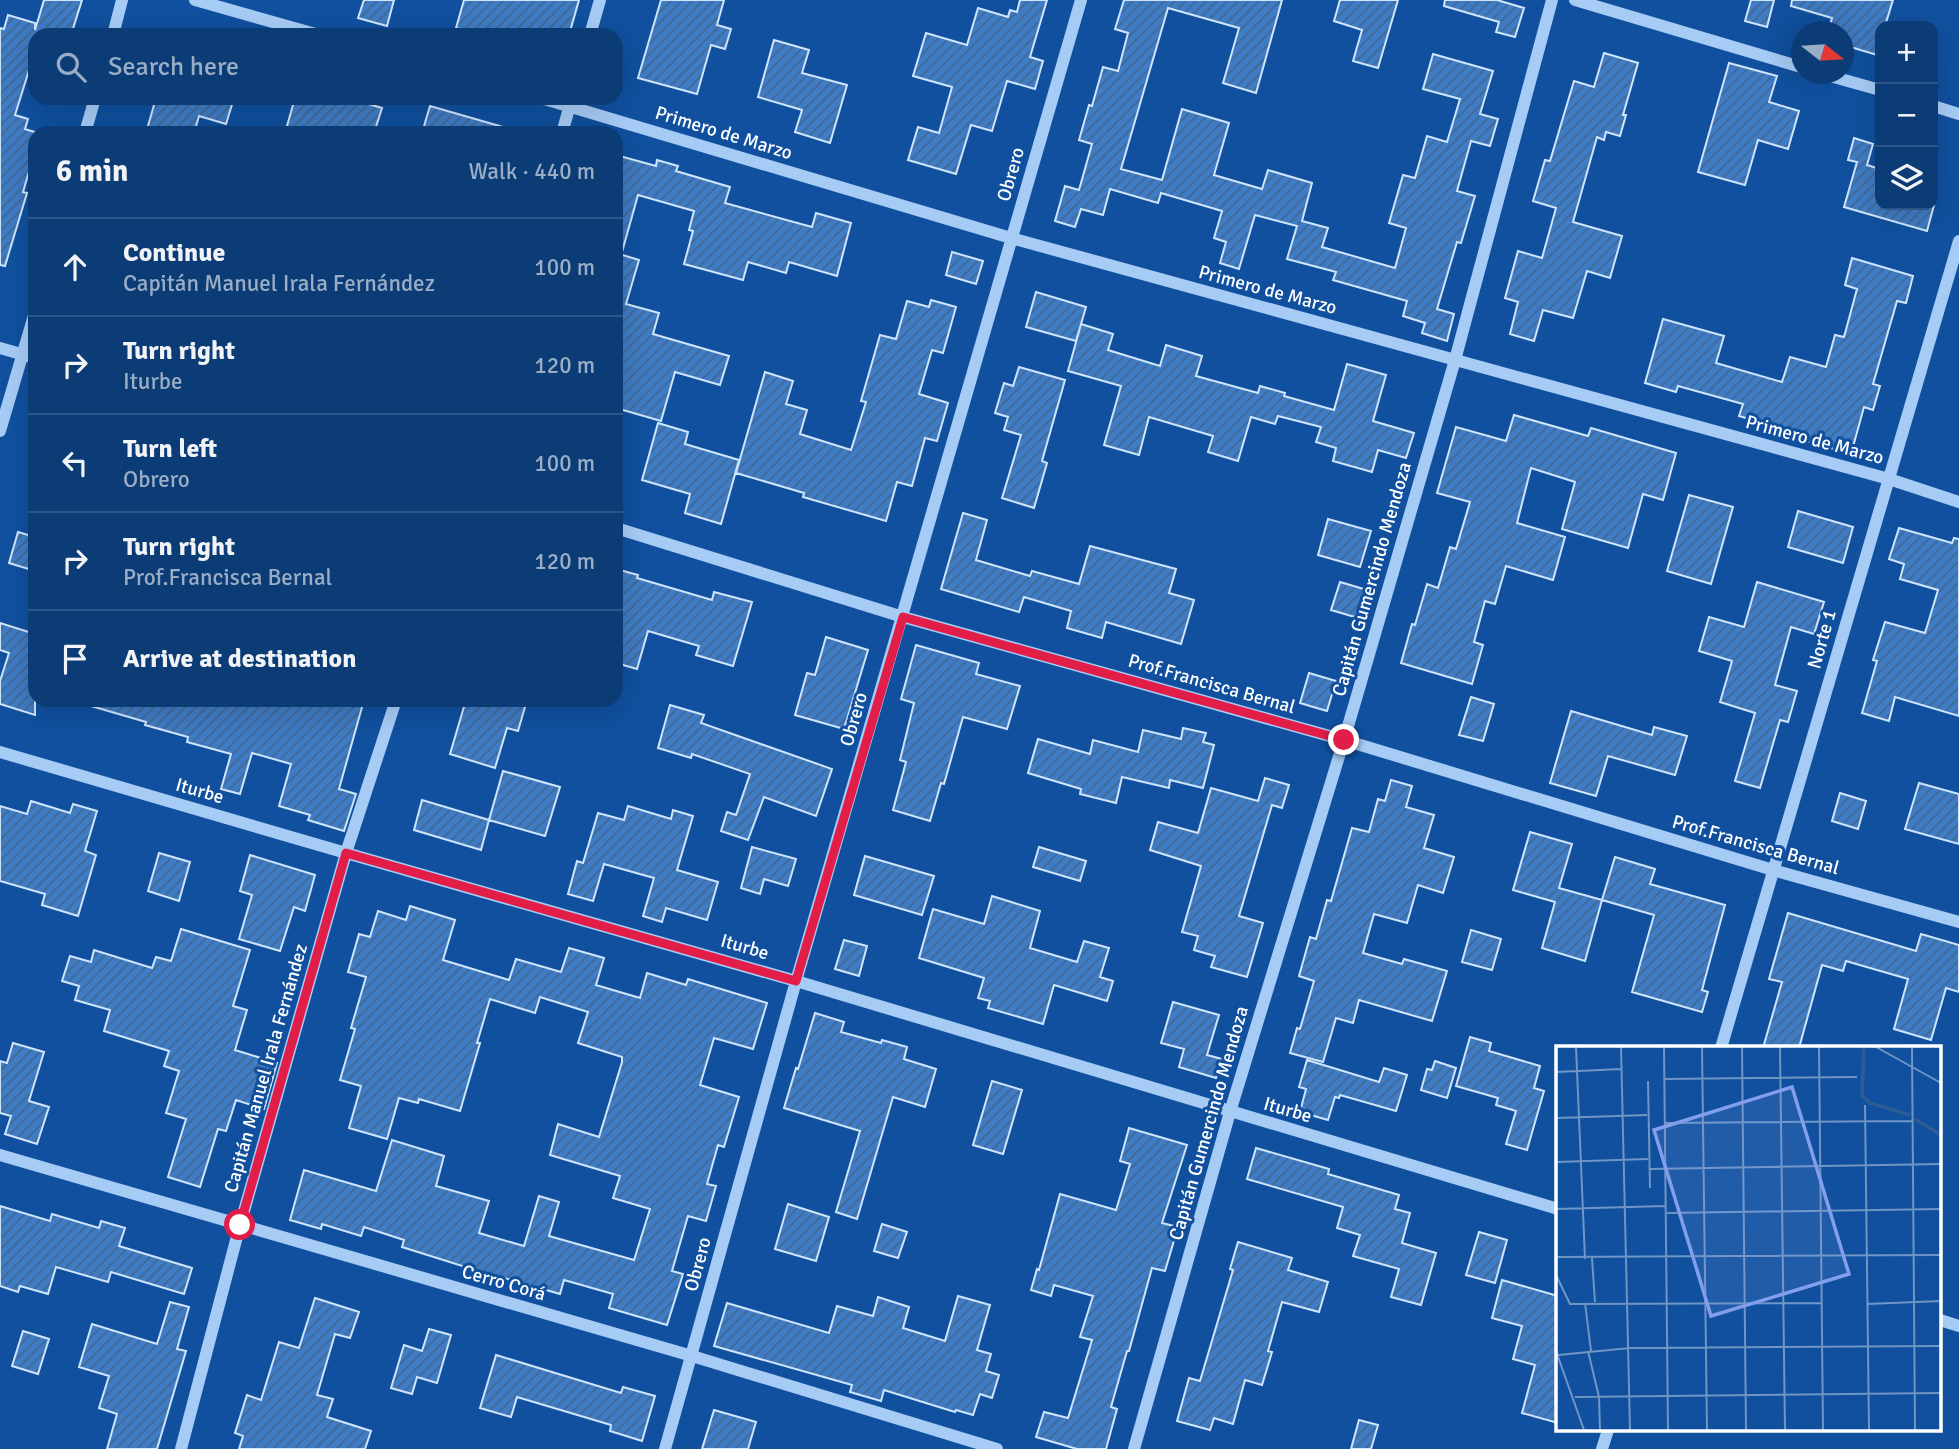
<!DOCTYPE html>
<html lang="en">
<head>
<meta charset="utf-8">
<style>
	:root { --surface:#0c3c76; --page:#1a477e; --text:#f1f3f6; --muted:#9aadc5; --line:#2c5688 }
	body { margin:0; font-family:Signika,sans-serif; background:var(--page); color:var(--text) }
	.controls { position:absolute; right:21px; top:21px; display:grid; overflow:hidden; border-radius:14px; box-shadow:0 7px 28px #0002 }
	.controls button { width:63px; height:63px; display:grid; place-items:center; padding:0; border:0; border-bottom:2px solid var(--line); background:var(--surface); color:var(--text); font:35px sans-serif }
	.compass { position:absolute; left:1791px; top:21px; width:63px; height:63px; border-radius:50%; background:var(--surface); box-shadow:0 7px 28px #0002; rotate:107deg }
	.stop { position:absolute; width:21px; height:21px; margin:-16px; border:5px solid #e11d48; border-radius:50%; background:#fff }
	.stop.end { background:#e11d48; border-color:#fff; box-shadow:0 2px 7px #0008 }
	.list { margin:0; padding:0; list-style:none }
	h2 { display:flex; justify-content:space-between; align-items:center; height:91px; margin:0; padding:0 28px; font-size:30px }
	h2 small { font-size:23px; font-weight:400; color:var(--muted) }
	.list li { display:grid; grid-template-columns:46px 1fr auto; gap:21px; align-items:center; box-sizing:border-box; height:98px; padding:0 28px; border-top:2px solid var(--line) }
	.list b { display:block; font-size:26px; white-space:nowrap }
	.list p { margin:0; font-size:23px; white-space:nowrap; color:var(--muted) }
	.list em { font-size:23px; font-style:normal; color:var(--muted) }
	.icon { flex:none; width:38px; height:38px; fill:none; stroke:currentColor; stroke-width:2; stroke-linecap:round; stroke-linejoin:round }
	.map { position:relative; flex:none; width:1959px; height:1449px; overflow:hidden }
	.search { position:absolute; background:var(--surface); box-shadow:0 7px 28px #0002; left:28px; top:28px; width:595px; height:77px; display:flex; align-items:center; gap:18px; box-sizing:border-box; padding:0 24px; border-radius:21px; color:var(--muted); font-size:26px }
	.panel { position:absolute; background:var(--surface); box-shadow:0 7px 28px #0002; left:28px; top:126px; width:595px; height:581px; border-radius:21px }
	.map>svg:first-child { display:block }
	.building { fill:url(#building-hatch); stroke:#cfe5fe; stroke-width:2 }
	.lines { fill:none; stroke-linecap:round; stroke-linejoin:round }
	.minor { stroke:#a6cbf5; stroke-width:12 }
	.route { stroke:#e11d48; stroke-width:9 }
	.labels { text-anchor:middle; stroke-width:6; stroke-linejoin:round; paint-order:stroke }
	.street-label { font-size:19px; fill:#fff; stroke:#10509e }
	.inset-river { fill:none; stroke:#2e5d96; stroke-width:3.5 }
	.inset-road { fill:none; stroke:#7096c5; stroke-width:2 }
	.view { fill:#839eea; fill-opacity:0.15; stroke:#839eea; stroke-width:3.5 }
	.inset-edge { fill:none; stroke:#fff; stroke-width:3.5 }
</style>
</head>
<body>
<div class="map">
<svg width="1959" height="1449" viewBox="0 0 1959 1449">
	<defs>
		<pattern id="building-hatch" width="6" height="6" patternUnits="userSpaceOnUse" patternTransform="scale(1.75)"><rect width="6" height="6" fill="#3e7cc6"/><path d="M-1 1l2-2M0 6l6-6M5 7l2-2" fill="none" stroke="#44668f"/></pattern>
	</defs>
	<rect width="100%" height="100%" fill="#10509e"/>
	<path class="building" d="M44,0H82L71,35H35V51L15,115L28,119L25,129L38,133H35V151L23,192L27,193L5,266L0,265V28L4,29L8,15L35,23V30Z
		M364,0H394L387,26L358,18Z
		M464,0H579L569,35H482L456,28Z
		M661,0H724L717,25L731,29L725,49L711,45L697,94L638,78Z
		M1020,0H1047L1030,57L1043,61L1035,89L1007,81L992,131L971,125L956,174L908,160L918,127L939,133L952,87L913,76L926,33L967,45L978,8L1008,17L1010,10L1017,12Z
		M1124,0H1282L1256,93L1223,83L1239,28L1168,8L1121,169L1162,180L1182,109L1229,123L1214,175L1262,189L1268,170L1312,183L1302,221L1328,228L1322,247L1395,268L1406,228L1389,223L1403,175L1415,178L1427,136L1447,142L1460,99L1423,89L1433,54L1493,71L1480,114L1498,119L1490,146L1471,141L1457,191L1475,196L1461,243L1457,242L1437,309L1454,314L1447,341L1422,333L1425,323L1403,316L1407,301L1333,280L1336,272L1287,259L1297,226L1255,215L1239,269L1220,263L1226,242L1214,238L1222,211L1161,193L1158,203L1110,189L1103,215L1081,209L1075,227L1055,221L1065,186L1079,190L1092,144L1079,140L1089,105L1092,106L1103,67L1118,71L1128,33L1115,29Z
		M1340,0H1398L1378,68L1353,61L1362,30L1334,21Z
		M1445,0H1497L1524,8L1515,37L1496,32L1499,22L1444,6Z
		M1751,0H1774L1767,27L1745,21Z
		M1792,0H1893L1885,26H1880V43L1877,55L1844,45V32H1828L1832,18L1791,6Z
		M774,40L809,50L802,73L847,85L830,143L795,132L802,110L758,97Z
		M1604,53L1638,63L1623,115H1626L1620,136L1606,132L1604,140L1597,137L1573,222L1622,236L1610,278L1587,271L1573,318L1543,310L1534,341L1510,334L1518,302L1505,298L1518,251L1542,258L1556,208L1533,201L1545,160L1550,161L1574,81L1594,87Z
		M1729,63L1777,76L1769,102L1799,111L1788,149L1758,140L1745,185L1698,172Z
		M156,98H234L226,124L199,116L194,133H146Z
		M295,98H348L382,108L374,133H285Z
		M430,106L503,127L502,133H422Z
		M1854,138L1873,144L1867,165L1880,169V205H1934L1927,231L1844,207L1857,162L1848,160Z
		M616,155L656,166L657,160L678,166L676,171L730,187L725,203L812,227L816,213L851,223L837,276L789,262L786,273L748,262L743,280L684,264L693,231L689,230L694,211L638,195L622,252L616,251Z
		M952,252L983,261L976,284L946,275Z
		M616,253L639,260L626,304L659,313L653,334L729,356L720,385L675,372L661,421L616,408Z
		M1852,258L1913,276L1906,303L1897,301L1873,384L1880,386L1873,410L1864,407L1851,454L1785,435L1787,430L1739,416L1743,404L1678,386L1676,392L1645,383L1663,319L1724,336L1716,363L1782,382L1790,357L1826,367L1835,335L1844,337L1857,289L1845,285Z
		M1036,292L1086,307L1076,341L1026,327Z
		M931,300L956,307L943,353L932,350L919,394L948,403L937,441L925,438L912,486L897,482L886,521L803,497L804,493L736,473L765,372L793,381L786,404L807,410L800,434L851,450L866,402L861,401L880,335L896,339L907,301L929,307Z
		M1081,324L1113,334L1108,350L1160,366L1166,345L1202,356L1196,376L1258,393L1260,386L1285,393L1284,396L1334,410L1347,364L1386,375L1373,421L1414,433L1406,458L1378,450L1372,472L1333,461L1336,448L1316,442L1321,427L1278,416L1275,424L1251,417L1238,461L1208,452L1213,436L1149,417L1139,455L1104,445L1121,386L1068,371Z
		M1019,367L1065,380L1042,461L1047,463L1034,508L1002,498L1021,435L1004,430L1008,417L995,413L1004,383L1013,386Z
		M1514,415L1588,436L1591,428L1676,453L1663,500L1643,494L1628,548L1562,529L1575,482L1531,468L1517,523L1565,537L1553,580L1506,566L1495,604L1485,601L1474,642L1483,645L1472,684L1401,663L1412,624L1415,625L1427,584L1438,588L1450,547L1456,549L1470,502L1437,493L1456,427L1506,441Z
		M658,423L688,432L685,444L739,460L721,524L685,513L690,494L642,480Z
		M1689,495L1733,507L1711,584L1667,571Z
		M1798,511L1853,527L1843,563L1788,547Z
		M963,513L987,520L976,560L1030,576L1032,571L1079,584L1090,546L1176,569L1169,593L1194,600L1181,644L1106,622L1102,638L1067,628L1071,611L1024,597L1019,612L941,589Z
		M1328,519L1371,531L1360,567L1318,555Z
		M1899,528L1952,543L1954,538L1959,539V716L1895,697L1889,721L1862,713L1877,661L1873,660L1885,622L1925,633L1938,590L1900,579L1904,564L1889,559Z
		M18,532L35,537V571L9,563Z
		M616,569L638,575L637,578L712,600L714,592L752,602L733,666L696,655L699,646L648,631L637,669L616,663Z
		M1340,582L1374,592L1365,620L1331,610Z
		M1757,582L1824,602L1814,634L1791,627L1775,685L1797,691L1788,722L1780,720L1760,788L1735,781L1755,713L1720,702L1732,661L1699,651L1709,617L1744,627Z
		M0,623L35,634V715L0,704V681L9,653L0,650Z
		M826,637L868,650L844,729L795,715L807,673L815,675Z
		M916,645L979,663L976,674L1020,686L1007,729L963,717L944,784L941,783L930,821L893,810L906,762L900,760L914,703L901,699Z
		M1309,673L1336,681L1327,711L1300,703Z
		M1471,697L1494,704L1483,741L1459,735Z
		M92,700H364L339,789L356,794L344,831L308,820L310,815L279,806L291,764L252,753L240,794L221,789L231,754L187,742L188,737L145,725L146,722L91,706Z
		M466,700H527L518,731L507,728L495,768L450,754Z
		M670,705L704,715L701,723L832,769L816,816L764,797L748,840L721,831L727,812L736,815L750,774L692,754L691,758L658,748Z
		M1571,711L1652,735L1654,727L1687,736L1675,775L1608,756L1596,796L1550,783Z
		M1183,728L1206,733L1203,742L1214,745L1203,788L1170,780L1169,788L1122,777L1116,803L1080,794L1081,789L1028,773L1038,739L1090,754L1093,740L1138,752L1143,730L1181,739Z
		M503,771L560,787L545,836L489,820Z
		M1265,778L1289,785L1282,808L1272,805L1239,916L1263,923L1247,977L1211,967L1215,956L1194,950L1198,936L1182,932L1201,866L1150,850L1158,822L1198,833L1211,788L1258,801Z
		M1391,780L1412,786L1406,807L1434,815L1424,848L1454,857L1443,893L1418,885L1407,923L1374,914L1363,953L1402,964L1404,959L1447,971L1432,1021L1359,1000L1353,1023L1336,1018L1323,1062L1290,1053L1297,1028L1300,1029L1314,981L1299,976L1310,937L1316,939L1327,900L1331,901L1352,828L1369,832L1378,799L1385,801Z
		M1919,783L1959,794V844L1905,829Z
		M1840,793L1866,801L1858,829L1832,821Z
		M422,800L489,820L481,850L414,830Z
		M31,801L70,813L73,804L97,811L85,851L96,855L78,916L42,905L45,894L0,881V806L27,814Z
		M628,806L671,819L673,810L693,816L677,870L718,882L707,920L666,908L662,922L643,916L654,878L604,864L593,901L568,894L577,861L583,863L598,813L624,820Z
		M1530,832L1572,844L1559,888L1602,900L1585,961L1542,948L1555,902L1513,890Z
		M752,847L796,859L788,886L764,879L760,894L741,888Z
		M1039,847L1086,861L1080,881L1033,867Z
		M159,853L190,862L179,901L148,891Z
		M250,855L315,875L305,911L294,907L280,951L239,939L252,895L240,891Z
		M865,856L934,876L922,915L854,895Z
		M1615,857L1655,869L1650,884L1725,905L1702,990L1708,992L1702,1012L1632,992L1654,915L1602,900Z
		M992,896L1040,911L1030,948L1077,962L1084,941L1109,948L1100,977L1113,981L1107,1001L1054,985L1043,1024L988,1008L990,1001L978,998L984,978L919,958L933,909L984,924Z
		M410,906L455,920L443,960L509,980L516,959L561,972L569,948L604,958L596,985L640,998L647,973L686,985L688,979L767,1003L753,1049L714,1038L700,1085L739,1097L724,1147L718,1145L707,1184L716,1186L706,1221L688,1216L672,1271L683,1274L667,1325L609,1308L613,1294L564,1280L560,1294L497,1276L496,1279L468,1270L469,1268L402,1247L404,1240L364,1227L361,1236L322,1224L321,1229L290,1220L304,1170L376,1191L392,1140L444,1156L436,1186L489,1201L479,1233L524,1246L539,1196L559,1202L549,1236L634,1260L650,1209L613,1198L620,1176L550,1155L558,1124L599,1137L622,1062V1057L578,1043L588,1012L540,997L535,1013L490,999L477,1043H480L460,1111L419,1099L418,1103L399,1098L387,1139L349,1128L361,1086L340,1080L355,1029L351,1028L366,977L348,972L359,934L370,937L378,911L406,920Z
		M1788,913L1916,951L1921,934L1959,945V992L1946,988L1931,1040L1894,1029L1908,979L1846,961L1843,971L1822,965L1799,1048H1763L1782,982L1769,979Z
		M181,929L250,950L233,1006L247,1010L235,1050L277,1063L264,1109L236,1100L226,1131L218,1129L200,1187L168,1177L186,1119L166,1113L179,1071L164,1066L169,1051L104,1031L110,1010L75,1000L79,986L62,981L70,956L91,962L94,950L152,968L156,957L171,961Z
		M1471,930L1501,939L1492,970L1462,962Z
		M844,940L867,946L859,976L835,969Z
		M1173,1002L1219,1015L1207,1055L1222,1059L1216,1078L1179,1067L1184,1049L1161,1043Z
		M815,1013L844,1022L841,1032L881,1043L882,1040L907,1047L904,1059L936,1069L925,1107L893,1097L857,1219L836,1212L860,1131L784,1108L796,1068L798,1069Z
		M1470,1037L1491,1043L1489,1051L1540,1066L1534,1088L1544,1091L1527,1150L1506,1144L1516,1111L1496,1105L1498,1098L1456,1086Z
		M13,1043L44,1052L29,1101L49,1107L37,1144L5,1134L11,1116L0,1113V1061L7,1063Z
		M1307,1060L1379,1082L1384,1068L1407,1075L1396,1111L1340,1095L1339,1098L1335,1097L1328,1120L1300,1112L1306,1089L1299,1087Z
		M1435,1061L1456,1068L1447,1098L1421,1090L1427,1069L1432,1070Z
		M992,1081L1022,1090L1003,1154L973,1145Z
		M1129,1128L1187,1145L1162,1223L1178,1227L1165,1271L1152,1268L1129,1351H1127L1111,1407L1117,1409L1106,1449H1077L1036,1437L1044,1412L1068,1418L1092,1340L1080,1337L1093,1296L1054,1285L1051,1296L1031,1290L1037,1269L1039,1270L1060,1194L1116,1210L1130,1164L1120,1161Z
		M1256,1148L1329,1169L1328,1174L1399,1195L1395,1209L1410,1213L1402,1243L1436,1253L1421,1305L1391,1297L1399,1269L1353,1256L1360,1235L1337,1228L1343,1207L1247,1179Z
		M788,1204L829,1217L816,1261L775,1249Z
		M0,1206L50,1221L52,1214L99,1228L101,1221L125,1228L119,1246L192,1268L184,1294L111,1272L108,1282L56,1267L48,1294L20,1286L18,1292L0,1286Z
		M882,1224L907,1232L898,1258L874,1251Z
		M1479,1232L1507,1240L1495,1283L1466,1275Z
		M1238,1242L1292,1258L1288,1270L1328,1282L1319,1312L1282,1302L1268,1351L1272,1352L1262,1385L1245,1380L1233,1424L1214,1418L1210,1430L1177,1421L1189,1378L1200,1381L1233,1270L1230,1269Z
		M1502,1280L1558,1296V1423L1522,1413L1535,1365L1513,1359L1522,1326L1492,1318Z
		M958,1296L990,1305L977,1350L991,1354L986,1371L999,1375L992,1398L980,1394L973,1415L956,1410L955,1412L884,1390L881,1401L850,1392L852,1385L714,1346L727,1303L829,1333L837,1306L873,1316L878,1297L909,1307L903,1328L945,1341Z
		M315,1298L359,1312L350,1338L335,1334L317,1395L333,1399L327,1417L371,1431L365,1449H239L243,1436L235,1433L247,1395L261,1400L279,1342L299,1348Z
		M170,1302L189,1307L177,1349L186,1351L157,1449H107L117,1414L99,1408L109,1376L79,1367L92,1324L157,1344Z
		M429,1329L451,1335L437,1383L417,1377L412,1394L391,1388L404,1345L422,1351Z
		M23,1331L49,1339L38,1374L12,1366Z
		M496,1355L621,1393L623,1387L655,1396L642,1441L610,1431L611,1425L517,1397L511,1417L480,1408Z
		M714,1410L756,1422L748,1449H702Z
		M1359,1420L1378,1425L1371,1449H1351Z"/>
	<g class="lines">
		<path class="minor" d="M195,0L319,35
			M1575,0L1801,67
			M113,35L122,0
			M590,35L600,0
			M1823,74L1880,90
			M541,98L1011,238L1889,479L1959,502
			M1933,106L1959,114
			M85,133L95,98
			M562,133L572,98
			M0,348L35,358
			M0,431L35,312
			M616,528L903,617L1344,740L1773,870L1959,922
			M0,752L346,853L796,981L1558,1209
			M1721,1048L1959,241
			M0,1155L692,1356L997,1449
			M1940,1320L1959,1326
			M181,1449L240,1225L346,853L396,700
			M665,1449L796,981L1081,0
			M1134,1449L1230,1112L1344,740L1455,360L1552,0
			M1602,1449L1608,1430"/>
	</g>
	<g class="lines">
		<path class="route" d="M240,1225L346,853L796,981L903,617L1344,740"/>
	</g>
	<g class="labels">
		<g class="street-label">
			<text transform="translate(724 132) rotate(17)" y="7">Primero de Marzo</text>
			<text transform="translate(1010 174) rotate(-74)" y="7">Obrero</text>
			<text transform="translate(1268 289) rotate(15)" y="7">Primero de Marzo</text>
			<text transform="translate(1815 439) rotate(15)" y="7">Primero de Marzo</text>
			<text transform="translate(1371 579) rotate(-74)" y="7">Capitán Gumercindo Mendoza</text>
			<text transform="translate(1821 639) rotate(-74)" y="7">Norte 1</text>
			<text transform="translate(1212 683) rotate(16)" y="7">Prof.Francisca Bernal</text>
			<text transform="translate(853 719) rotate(-74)" y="7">Obrero</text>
			<text transform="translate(200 790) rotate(16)" y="7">Iturbe</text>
			<text transform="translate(1756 844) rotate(16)" y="7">Prof.Francisca Bernal</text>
			<text transform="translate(745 946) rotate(16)" y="7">Iturbe</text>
			<text transform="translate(265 1068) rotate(-74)" y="7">Capitán Manuel Irala Fernández</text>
			<text transform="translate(1288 1109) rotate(16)" y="7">Iturbe</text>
			<text transform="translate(1208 1123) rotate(-74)" y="7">Capitán Gumercindo Mendoza</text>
			<text transform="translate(697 1264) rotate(-75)" y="7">Obrero</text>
			<text transform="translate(504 1282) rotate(16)" y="7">Cerro Corá</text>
		</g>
	</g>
	<g transform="translate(1556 1046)">
		<rect width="385" height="385" fill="#10509e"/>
		<path class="inset-river" d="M308,1L306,50L314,57L354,69M359,73L385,89"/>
		<path class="inset-road" d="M20,1L29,213M65,1L74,384M108,1L112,384M146,1L151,384M186,1L190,384M224,1L229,384M263,1L267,384M320,1L385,37M356,1L359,384M0,26L66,23M108,33L301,31M92,35L94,142M309,59L313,384M0,72L91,69M109,77L357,75M0,116L92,113M93,123L385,118M0,163L110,160M111,167L385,163M0,211L385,209M36,212L39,256M0,229L14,258L266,257M29,257L35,305M311,258L385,255M0,305L28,384M32,305L43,351L44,384M2,309L74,302L385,300M19,351L385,347"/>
		<path class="view" d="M236,41L293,228L155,270L98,84Z"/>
		<rect width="385" height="385" class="inset-edge"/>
	</g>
</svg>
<div class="controls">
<button>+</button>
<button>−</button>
<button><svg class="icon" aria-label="layers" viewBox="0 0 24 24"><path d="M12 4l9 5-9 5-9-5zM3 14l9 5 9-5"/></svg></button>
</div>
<svg class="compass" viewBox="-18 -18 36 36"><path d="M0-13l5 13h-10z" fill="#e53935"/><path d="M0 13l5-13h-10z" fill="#9aadc5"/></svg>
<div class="stop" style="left:240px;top:1225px"></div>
<div class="stop end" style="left:1344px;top:740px"></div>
<div class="search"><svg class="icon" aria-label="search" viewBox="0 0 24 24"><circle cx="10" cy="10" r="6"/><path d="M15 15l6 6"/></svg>Search here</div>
<section class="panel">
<h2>6 min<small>Walk · 440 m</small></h2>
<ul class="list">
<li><svg class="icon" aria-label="ahead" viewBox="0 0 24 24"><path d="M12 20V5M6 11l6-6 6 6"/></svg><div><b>Continue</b><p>Capitán Manuel Irala Fernández</p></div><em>100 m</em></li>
<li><svg class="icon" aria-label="right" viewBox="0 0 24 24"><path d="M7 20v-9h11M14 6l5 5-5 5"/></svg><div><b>Turn right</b><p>Iturbe</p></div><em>120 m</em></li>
<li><svg class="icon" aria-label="left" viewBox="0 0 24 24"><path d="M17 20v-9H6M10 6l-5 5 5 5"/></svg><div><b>Turn left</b><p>Obrero</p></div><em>100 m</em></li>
<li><svg class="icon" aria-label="right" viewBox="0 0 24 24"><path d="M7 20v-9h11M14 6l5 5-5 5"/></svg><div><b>Turn right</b><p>Prof.Francisca Bernal</p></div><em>120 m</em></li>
<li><svg class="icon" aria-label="arrive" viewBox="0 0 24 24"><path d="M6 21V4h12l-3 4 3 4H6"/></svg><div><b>Arrive at destination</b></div></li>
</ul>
</section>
</div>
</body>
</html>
